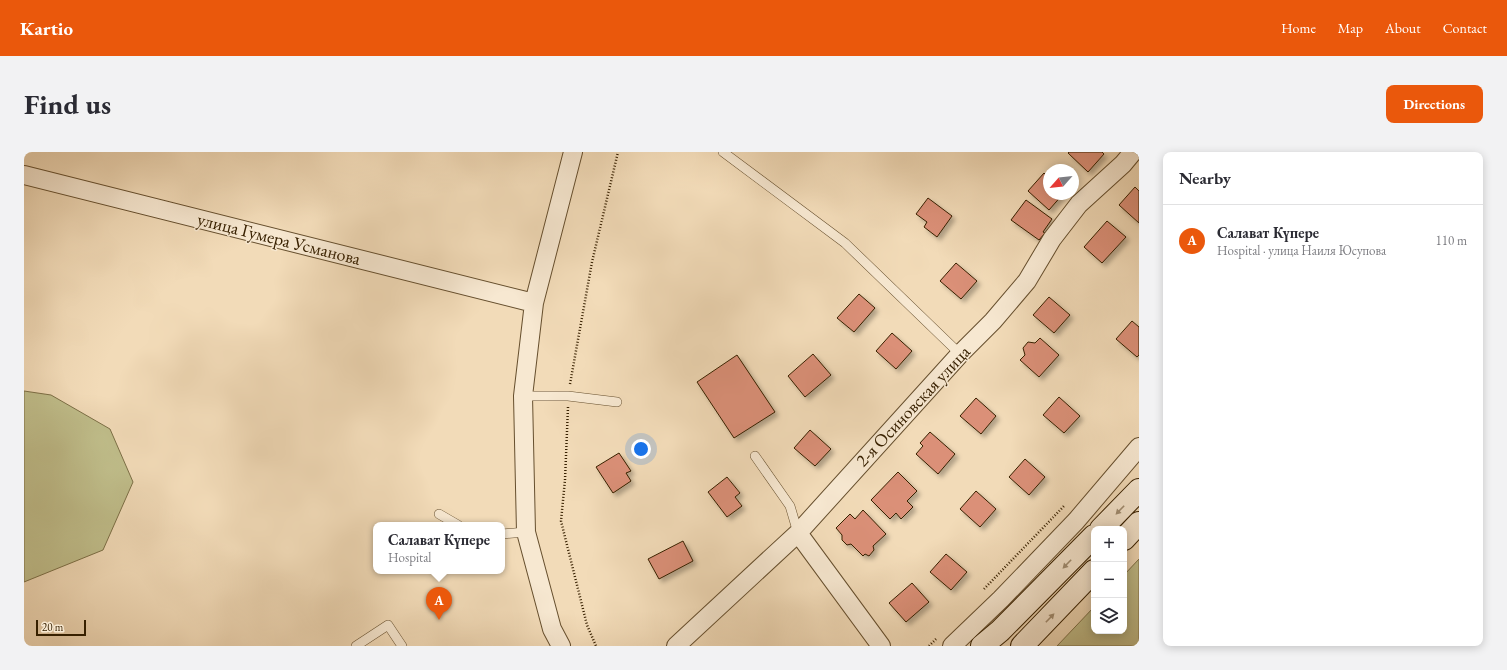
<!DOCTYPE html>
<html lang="en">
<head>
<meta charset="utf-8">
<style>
	:root { --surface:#fff; --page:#f2f2f3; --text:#2b2b33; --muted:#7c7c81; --line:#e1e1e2; --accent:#ea580c }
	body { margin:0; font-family:"EB Garamond",serif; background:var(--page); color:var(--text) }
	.controls { position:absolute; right:12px; bottom:12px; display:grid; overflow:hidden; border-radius:8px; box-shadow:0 2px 10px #0003 }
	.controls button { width:36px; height:36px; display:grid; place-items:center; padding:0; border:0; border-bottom:1px solid var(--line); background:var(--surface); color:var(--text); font:20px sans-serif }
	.compass { position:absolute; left:1019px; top:12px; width:36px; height:36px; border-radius:50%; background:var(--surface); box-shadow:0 2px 10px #0003; rotate:243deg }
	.scale { position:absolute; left:12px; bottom:10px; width:50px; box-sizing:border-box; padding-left:4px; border:2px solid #372000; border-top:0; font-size:11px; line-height:14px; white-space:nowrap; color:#372000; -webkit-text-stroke:3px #f7e8d1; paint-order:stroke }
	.you { position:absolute; left:617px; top:297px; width:14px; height:14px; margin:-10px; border:3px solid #fff; border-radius:50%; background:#1a73e8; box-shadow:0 0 0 6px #1a73e833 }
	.badge { display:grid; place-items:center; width:26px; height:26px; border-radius:50%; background:var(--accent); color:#fff; font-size:13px; font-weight:700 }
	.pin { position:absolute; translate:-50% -33px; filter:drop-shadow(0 1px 2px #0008) }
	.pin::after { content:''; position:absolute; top:21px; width:14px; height:12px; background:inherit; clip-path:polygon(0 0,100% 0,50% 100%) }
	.popup { position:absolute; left:349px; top:370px; width:132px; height:52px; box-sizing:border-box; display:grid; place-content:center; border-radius:8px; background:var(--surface); filter:drop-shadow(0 1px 3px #0005); font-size:13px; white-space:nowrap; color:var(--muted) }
	.popup b { font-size:15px; color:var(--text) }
	.popup::after { content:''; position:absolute; left:50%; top:100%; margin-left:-8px; border:8px solid transparent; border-top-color:var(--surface) }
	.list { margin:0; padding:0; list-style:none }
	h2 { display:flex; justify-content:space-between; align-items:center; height:52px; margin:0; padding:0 16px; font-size:17px }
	h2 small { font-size:13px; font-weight:400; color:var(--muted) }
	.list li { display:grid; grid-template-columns:26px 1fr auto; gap:12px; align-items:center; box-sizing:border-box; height:72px; padding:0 16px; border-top:1px solid var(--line) }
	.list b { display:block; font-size:15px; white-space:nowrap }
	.list p { margin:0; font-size:13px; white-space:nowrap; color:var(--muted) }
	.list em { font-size:13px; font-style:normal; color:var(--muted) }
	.icon { flex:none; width:22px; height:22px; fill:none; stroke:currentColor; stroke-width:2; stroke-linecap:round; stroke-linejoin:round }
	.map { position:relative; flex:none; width:1115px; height:494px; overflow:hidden; border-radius:8px }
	header { display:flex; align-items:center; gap:24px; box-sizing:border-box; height:56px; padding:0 20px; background:var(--accent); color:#fff }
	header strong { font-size:19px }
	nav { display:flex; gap:22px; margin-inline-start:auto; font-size:14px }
	.intro { display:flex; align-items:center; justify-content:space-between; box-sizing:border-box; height:96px; padding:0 24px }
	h1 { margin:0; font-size:28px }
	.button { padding:10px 18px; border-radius:8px; background:var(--accent); color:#fff; font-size:14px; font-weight:700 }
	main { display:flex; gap:24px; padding:0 24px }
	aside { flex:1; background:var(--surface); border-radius:8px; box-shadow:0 2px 10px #0003 }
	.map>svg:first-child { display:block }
	.green { fill:#c0be8b; stroke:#7c6f46 }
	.building { fill:#db9078; stroke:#372000; filter:url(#shadow) }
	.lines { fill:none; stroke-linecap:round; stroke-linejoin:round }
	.lane-casing { stroke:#664f2e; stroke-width:10 }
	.street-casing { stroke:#664f2e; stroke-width:20 }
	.secondary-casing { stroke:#372000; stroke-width:24 }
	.path { stroke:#372000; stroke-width:2.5; stroke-dasharray:1 2; stroke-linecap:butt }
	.lane { stroke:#f7e8d1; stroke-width:9 }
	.street { stroke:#f7e8d1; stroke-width:18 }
	.secondary { stroke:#f7e8d1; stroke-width:22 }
	.oneway { fill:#a18e73 }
	.labels { text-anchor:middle; stroke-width:3; stroke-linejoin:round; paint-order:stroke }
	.street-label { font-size:18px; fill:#372000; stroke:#f7e8d1 }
</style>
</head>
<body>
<header>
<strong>Kartio</strong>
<nav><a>Home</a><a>Map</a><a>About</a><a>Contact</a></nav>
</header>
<div class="intro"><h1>Find us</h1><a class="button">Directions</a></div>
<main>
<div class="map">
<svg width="1115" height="494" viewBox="0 0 1115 494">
	<defs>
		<filter id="shadow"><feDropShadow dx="3.5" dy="3.5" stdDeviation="2" flood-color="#0004"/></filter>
	</defs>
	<rect width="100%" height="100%" fill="#f2dbb8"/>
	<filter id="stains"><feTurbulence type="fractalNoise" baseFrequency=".005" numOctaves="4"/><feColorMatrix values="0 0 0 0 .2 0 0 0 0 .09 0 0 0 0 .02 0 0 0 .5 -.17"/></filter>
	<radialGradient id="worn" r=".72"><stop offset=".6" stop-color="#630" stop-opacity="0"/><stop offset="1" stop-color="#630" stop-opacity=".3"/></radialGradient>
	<path class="green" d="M0,239L27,243L86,277L109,330L79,398L0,430Z
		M1115,407V494H1033L1070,455V479H1100V423Z"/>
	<path class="building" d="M1045,0H1078L1080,2L1064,20L1044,1Z
		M1020,21L1025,26V42H1039L1025,58L1004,39Z
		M1111,35L1115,39V71L1095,53Z
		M904,46L928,64L913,85L900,75L903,70L892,62Z
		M1002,48L1028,67L1019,80L1021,81L1015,88L987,68Z
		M1083,69L1102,85L1078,111L1060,95Z
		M932,111L953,129L937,147L916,129Z
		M835,142L851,156L830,180L813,166Z
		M1025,145L1046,163L1030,181L1009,163Z
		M1108,169L1115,175V203L1113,205L1092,187Z
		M868,181L888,199L872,217L852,199Z
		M1016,186L1035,203L1015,225L996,208L1001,203L999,196L1004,190L1011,191Z
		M789,202L807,223L781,245L764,224Z
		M713,203L751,260L710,286L673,230Z
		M1035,245L1056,264L1040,281L1019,263Z
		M952,246L972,264L957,282L936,264Z
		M786,278L807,297L791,314L770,296Z
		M906,280L931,302L914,322L892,302L899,294L896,291Z
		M595,301L607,319L602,321L607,329L589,341L572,315Z
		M1001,307L1021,325L1005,343L985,325Z
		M874,320L893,339L883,349L889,355L877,367L872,361L866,367L847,348Z
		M703,325L716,341L711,345L718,354L703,365L684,340Z
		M952,339L972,357L956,375L936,357Z
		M839,358L862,382L849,394L850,398L845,404L841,402L839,404L827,392L823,393L818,388V383L812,376L826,362L831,367Z
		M659,389L669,409L635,427L624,407Z
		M922,402L943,420L927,438L906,420Z
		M888,431L905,450L882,470L865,451Z"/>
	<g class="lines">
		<defs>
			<path id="lane" d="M699,0L821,91L936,202
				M499,244H544L593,250
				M731,304L766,354L774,381
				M415,362L434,373
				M478,382L502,380
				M332,494L364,473L378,494"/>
			<path id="street" d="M0,23L510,151
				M774,381L857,494
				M537,494L528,477L502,380L499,244L510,151L549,0
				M652,494L774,381L936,202L969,169L1003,129L1028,87L1055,52L1099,12L1109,0
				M928,494L977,447L1052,369L1115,295"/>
			<path id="secondary" d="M1077,377L1115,338
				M1100,387L1115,371
				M958,494L976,479L1070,384
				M998,494L1070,419"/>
		</defs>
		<use href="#lane" class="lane-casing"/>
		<use href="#street" class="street-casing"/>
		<use href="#secondary" class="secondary-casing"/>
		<path class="path" d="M546,232L568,110L594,0
			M544,255L541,328L537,369L563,473L572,494
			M960,437L1041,353
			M905,494L912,487"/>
		<use href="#lane" class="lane"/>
		<use href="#street" class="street"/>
		<use href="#secondary" class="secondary"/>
	</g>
	<defs><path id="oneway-solid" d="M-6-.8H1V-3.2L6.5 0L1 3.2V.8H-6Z"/></defs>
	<g class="oneway">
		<use href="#oneway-solid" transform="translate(1096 358) rotate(134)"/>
		<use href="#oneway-solid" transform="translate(1043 412) rotate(134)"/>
		<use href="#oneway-solid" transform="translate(1026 466) rotate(-46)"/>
	</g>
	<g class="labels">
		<g class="street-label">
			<text transform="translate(255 87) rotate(14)" y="6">улица Гумера Усманова</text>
			<text transform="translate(889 254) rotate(-47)" y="6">2-я Осиновская улица</text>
		</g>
	</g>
	<rect width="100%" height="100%" filter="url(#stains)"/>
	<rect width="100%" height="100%" fill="url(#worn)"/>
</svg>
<div class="controls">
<button>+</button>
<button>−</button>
<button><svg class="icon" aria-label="layers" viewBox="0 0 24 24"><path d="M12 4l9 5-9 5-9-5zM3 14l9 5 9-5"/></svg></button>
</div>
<svg class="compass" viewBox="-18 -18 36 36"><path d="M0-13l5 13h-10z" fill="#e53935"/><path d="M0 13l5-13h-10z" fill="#7c7c81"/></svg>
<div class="scale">20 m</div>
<div class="you"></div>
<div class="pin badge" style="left:415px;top:468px">A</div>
<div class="popup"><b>Салават Күпере</b>Hospital</div>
</div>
<aside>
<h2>Nearby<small></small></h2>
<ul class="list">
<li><span class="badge">A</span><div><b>Салават Күпере</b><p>Hospital · улица Наиля Юсупова</p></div><em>110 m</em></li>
</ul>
</aside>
</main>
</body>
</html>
